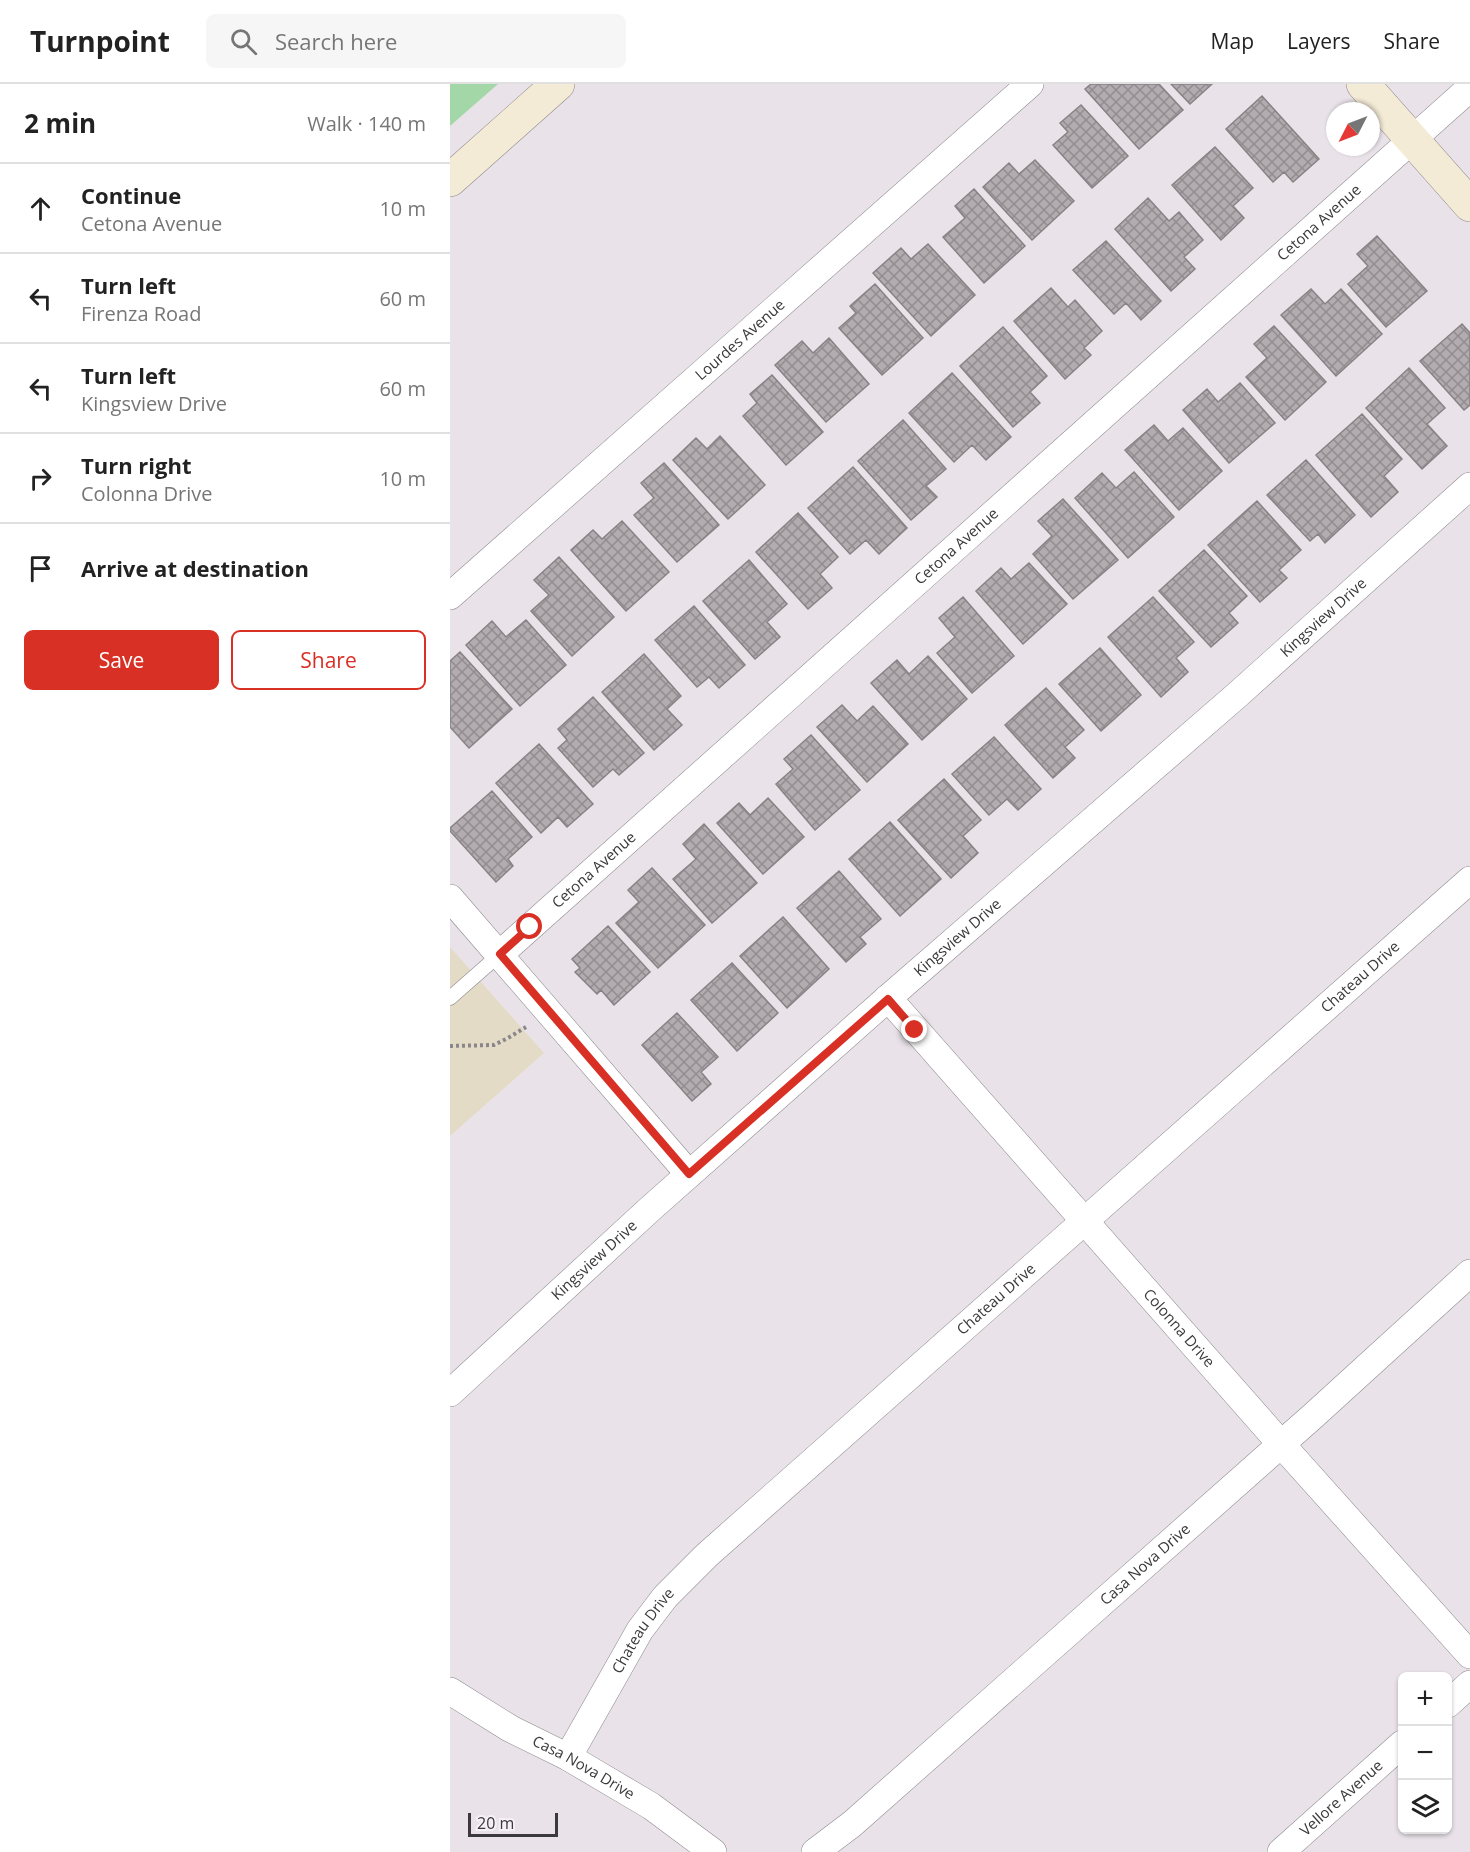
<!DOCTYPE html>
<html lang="en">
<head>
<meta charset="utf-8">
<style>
	:root { --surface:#fff; --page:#f6f6f6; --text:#222; --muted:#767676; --line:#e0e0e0; --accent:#d93025 }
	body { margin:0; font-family:"Open Sans",sans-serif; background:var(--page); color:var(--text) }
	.controls { position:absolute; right:18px; bottom:18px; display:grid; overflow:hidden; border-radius:9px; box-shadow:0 2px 4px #0004 }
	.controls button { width:54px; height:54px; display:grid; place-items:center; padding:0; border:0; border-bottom:2px solid var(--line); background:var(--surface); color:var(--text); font:30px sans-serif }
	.compass { position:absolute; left:876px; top:18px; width:54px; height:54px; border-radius:50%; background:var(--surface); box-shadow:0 2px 4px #0004; rotate:228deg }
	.scale { position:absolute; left:18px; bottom:15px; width:90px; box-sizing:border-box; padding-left:6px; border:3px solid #3b393b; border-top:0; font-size:16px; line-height:21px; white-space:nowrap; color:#3b393b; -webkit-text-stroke:4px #f6f1f6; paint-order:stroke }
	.stop { position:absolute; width:18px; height:18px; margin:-14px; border:4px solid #d93025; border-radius:50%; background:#fff }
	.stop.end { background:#d93025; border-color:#fff; box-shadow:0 2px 6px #0008 }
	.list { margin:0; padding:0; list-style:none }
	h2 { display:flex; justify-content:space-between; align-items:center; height:78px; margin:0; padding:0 24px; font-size:26px }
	h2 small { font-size:20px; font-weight:400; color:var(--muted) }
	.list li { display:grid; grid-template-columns:39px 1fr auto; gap:18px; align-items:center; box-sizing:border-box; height:90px; padding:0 24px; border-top:2px solid var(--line) }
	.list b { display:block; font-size:22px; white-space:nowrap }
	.list p { margin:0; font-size:20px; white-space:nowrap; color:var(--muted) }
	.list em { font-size:20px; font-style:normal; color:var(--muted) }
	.actions { display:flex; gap:12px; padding:18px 24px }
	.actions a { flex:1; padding:14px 0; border:2px solid var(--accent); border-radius:9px; text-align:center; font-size:21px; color:var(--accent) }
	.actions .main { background:var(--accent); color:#fff }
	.icon { flex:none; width:33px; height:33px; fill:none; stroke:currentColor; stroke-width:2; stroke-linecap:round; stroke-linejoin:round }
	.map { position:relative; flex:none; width:1020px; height:1768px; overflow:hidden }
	header { display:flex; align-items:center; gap:36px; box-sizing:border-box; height:84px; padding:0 30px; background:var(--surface); border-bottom:2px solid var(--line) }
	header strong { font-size:28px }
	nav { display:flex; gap:33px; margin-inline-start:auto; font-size:21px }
	.search { width:420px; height:54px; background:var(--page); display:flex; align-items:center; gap:15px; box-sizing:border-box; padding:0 21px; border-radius:9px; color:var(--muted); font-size:22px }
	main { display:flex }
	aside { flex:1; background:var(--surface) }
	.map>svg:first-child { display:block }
	.education { fill:#e4dbc6 }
	.park { fill:#a4d7a8 }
	.building { fill:url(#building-cross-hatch); stroke:#888285; stroke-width:1.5 }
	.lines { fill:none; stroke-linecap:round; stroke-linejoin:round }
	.lane-casing { stroke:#8c888c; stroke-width:15 }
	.street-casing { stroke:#8c888c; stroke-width:28 }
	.secondary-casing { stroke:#8c888c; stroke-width:34 }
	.path { stroke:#8a878a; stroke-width:4; stroke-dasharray:3 3; stroke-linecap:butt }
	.lane { stroke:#fff; stroke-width:14 }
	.street { stroke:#fff; stroke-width:27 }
	.secondary { stroke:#f4ebd6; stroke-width:33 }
	.route { stroke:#d93025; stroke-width:8 }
	.labels { text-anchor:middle; stroke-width:4.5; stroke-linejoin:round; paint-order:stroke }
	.street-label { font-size:15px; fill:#3b393b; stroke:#f6f1f6 }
</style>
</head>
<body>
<header>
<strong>Turnpoint</strong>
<div class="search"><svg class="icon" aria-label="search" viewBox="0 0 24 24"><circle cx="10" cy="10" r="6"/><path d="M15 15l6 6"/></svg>Search here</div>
<nav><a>Map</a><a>Layers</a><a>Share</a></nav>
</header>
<main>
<aside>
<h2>2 min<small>Walk · 140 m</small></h2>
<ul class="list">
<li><svg class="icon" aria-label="ahead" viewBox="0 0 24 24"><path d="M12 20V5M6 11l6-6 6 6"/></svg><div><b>Continue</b><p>Cetona Avenue</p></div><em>10 m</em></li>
<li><svg class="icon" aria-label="left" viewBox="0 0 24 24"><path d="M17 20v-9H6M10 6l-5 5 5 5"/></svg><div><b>Turn left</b><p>Firenza Road</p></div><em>60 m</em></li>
<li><svg class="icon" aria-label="left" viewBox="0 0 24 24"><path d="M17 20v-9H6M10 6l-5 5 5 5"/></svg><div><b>Turn left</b><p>Kingsview Drive</p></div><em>60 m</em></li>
<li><svg class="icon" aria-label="right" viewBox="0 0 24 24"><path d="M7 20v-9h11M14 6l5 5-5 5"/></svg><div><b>Turn right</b><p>Colonna Drive</p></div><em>10 m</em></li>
<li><svg class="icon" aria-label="arrive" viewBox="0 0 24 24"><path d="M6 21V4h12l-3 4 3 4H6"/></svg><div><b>Arrive at destination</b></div></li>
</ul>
<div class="actions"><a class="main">Save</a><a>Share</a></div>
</aside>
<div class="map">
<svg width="1020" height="1768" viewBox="0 0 1020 1768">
	<defs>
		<pattern id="building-cross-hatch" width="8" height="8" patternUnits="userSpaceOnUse" patternTransform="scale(1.5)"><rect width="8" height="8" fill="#b2abaf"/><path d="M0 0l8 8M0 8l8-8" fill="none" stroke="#928c90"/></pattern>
	</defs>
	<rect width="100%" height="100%" fill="#e9e3e9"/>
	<path class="education" d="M0,863L94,969L0,1052Z"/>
	<path class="park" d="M0,0H48L0,42Z"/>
	<path class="building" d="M641,0H709L733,26L689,65L635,5Z
		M721,0H762L740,20Z
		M812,12L869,75L843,98L834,88L823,98L776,45Z
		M631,21L678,72L642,104L603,61L618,48L610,39Z
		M765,63L803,104L783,122L794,134L771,156L722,101Z
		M585,76L624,117L582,156L533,103L559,79L569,90Z
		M524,105L575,162L534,199L493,153L515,134L505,122Z
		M698,114L719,137L729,128L753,156L734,173L745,185L721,207L665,145Z
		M927,152L977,207L936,243L898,200L918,182L907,170Z
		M656,157L711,217L691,236L676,219L664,230L623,186Z
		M478,160L525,211L481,252L423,189L451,164L461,175Z
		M425,200L473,254L432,291L389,244L406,229L400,222Z
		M601,204L618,223L625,216L652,247L634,264L641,271L615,295L564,237Z
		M861,205L875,220L891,205L932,250L886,292L831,231Z
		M1012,240L1020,249V321L1014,326L970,277Z
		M824,242L876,298L835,336L796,293L817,274L804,260Z
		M553,243L597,292L580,308L590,319L563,343L510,282Z
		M379,254L419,300L376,338L325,281L352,257L363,269Z
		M959,284L995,324L977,340L997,362L972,385L916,324Z
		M502,289L561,353L536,376L522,361L504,378L459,329Z
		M322,291L373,348L336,381L293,332L307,319L300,310Z
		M790,299L825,339L779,379L733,326L757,305L768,318Z
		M912,330L952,375L934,392L948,408L921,433L866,371Z
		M453,336L496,385L476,402L487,413L461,436L408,377Z
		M704,341L718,357L733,344L772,387L729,426L675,366Z
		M270,352L315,401L278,435L223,376L246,354L257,365Z
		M856,376L905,431L875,459L868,450L860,457L817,411Z
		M214,379L269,441L227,478L184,431L204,414L191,399Z
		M403,383L457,444L429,470L416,456L400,470L358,424Z
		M684,388L724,433L678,474L625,414L652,389L666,404Z
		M613,415L668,476L623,515L583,470L602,452L588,437Z
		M807,417L851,466L829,486L837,494L810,518L758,461Z
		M348,429L388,473L370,490L382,504L358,525L306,468Z
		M172,437L219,488L176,527L121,466L143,446L152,455Z
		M754,466L797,512L779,529L788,539L761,563L709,507Z
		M109,473L164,533L122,572L81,527L99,511L84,496Z
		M299,476L337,520L317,538L330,553L305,575L253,517Z
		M579,479L617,520L573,560L526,507L551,484L561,495Z
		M513,513L564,572L522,609L487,569L505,553L489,534Z
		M703,513L744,558L726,574L738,588L711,613L658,553Z
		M244,522L295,581L269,604L259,593L247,603L205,556Z
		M76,536L116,581L70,622L16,561L42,537L56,553Z
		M650,564L691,611L651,647L609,600Z
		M10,568L62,625L19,664L0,643V577Z
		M194,570L231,612L217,625L232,641L204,666L152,608Z
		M478,572L517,615L472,656L421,599L447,576L459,590Z
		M596,604L634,646L615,663L625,674L603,694L555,641Z
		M143,613L194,669L169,691L163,685L143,703L108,664L117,656L108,645Z
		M392,621L407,637L423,622L458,660L417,698L367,643Z
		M361,651L410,706L365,746L326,700L343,685L334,675Z
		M544,653L591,705L568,726L557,715L539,731L502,690Z
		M89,660L143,720L117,743L108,733L91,749L46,699Z
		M494,695L531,736L513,752L528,769L501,794L448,736Z
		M42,707L82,753L58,775L63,782L46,798L0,747V744Z
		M318,714L354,753L313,790L267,739L289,719L300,731Z
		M440,738L491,795L450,832L399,775Z
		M254,740L307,799L262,839L223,795L246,775L233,760Z
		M202,784L255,841L208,884L166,839L189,818L178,806Z
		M389,787L431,835L410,853L416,860L396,878L347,824Z
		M333,833L379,885L337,924L290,872Z
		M158,842L200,888L164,921L151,906L147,910L125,888L130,884L122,875Z
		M282,879L328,929L287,967L241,916Z
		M227,929L268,973L251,988L261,1000L242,1017L192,961Z"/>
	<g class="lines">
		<defs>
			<path id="lane" d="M0,914L50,870"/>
			<g id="street">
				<path id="s1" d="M0,512L580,0"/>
				<path d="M0,814L239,1090"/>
				<path id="s2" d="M50,870L1020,4"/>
				<path id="s3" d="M438,914L831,1360L1020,1571"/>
				<path id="s4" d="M0,1309L200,1125L438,914L786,612L1020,402"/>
				<path id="s5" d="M0,1607L61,1645L118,1673L201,1722L263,1768"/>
				<path d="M998,1620L1020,1600"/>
				<path id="s6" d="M118,1673L190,1546L215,1513L257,1471L1020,796"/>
				<path id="s7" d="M365,1768L402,1740L863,1332L1020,1189"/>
				<path id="s8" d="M831,1768L952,1660"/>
			</g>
			<path id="secondary" d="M913,0L1020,121
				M0,96L108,0"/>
		</defs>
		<use href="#lane" class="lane-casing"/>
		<use href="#street" class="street-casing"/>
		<use href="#secondary" class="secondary-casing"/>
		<path class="path" d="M0,962L44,961L58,954L76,943"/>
		<use href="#lane" class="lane"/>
		<use href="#street" class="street"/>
		<use href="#secondary" class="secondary"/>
	</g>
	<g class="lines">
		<path class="route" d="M80,843L50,870L239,1090L438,915L465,946"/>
	</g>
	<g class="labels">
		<g class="street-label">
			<text dy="5" stroke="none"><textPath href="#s2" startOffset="1098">Cetona Avenue</textPath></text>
			<text dy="5" stroke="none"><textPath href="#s1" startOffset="387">Lourdes Avenue</textPath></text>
			<text dy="5" stroke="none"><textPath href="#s2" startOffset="612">Cetona Avenue</textPath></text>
			<text dy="5" stroke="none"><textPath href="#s4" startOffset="1168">Kingsview Drive</textPath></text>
			<text dy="5" stroke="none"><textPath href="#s2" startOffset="126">Cetona Avenue</textPath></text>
			<text dy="5" stroke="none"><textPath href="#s4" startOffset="682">Kingsview Drive</textPath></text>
			<text dy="5" stroke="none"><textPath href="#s6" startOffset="1119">Chateau Drive</textPath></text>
			<text dy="5" stroke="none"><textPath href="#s4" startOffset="196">Kingsview Drive</textPath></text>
			<text dy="5" stroke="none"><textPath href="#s6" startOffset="633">Chateau Drive</textPath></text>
			<text dy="5" stroke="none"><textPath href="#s3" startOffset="440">Colonna Drive</textPath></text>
			<text dy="5" stroke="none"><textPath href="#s7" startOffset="438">Casa Nova Drive</textPath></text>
			<text dy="5" stroke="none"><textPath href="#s6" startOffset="147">Chateau Drive</textPath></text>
			<text dy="5" stroke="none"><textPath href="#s5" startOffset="154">Casa Nova Drive</textPath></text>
			<text dy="5" stroke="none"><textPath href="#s8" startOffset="81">Vellore Avenue</textPath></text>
		</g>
	</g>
</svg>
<div class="controls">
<button>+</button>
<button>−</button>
<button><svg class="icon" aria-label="layers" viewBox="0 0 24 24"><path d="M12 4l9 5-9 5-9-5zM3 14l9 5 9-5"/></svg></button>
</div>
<svg class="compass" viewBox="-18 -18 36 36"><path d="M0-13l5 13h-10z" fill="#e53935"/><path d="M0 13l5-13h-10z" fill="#767676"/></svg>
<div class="scale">20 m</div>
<div class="stop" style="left:80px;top:843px"></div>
<div class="stop end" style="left:465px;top:946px"></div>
</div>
</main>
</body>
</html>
